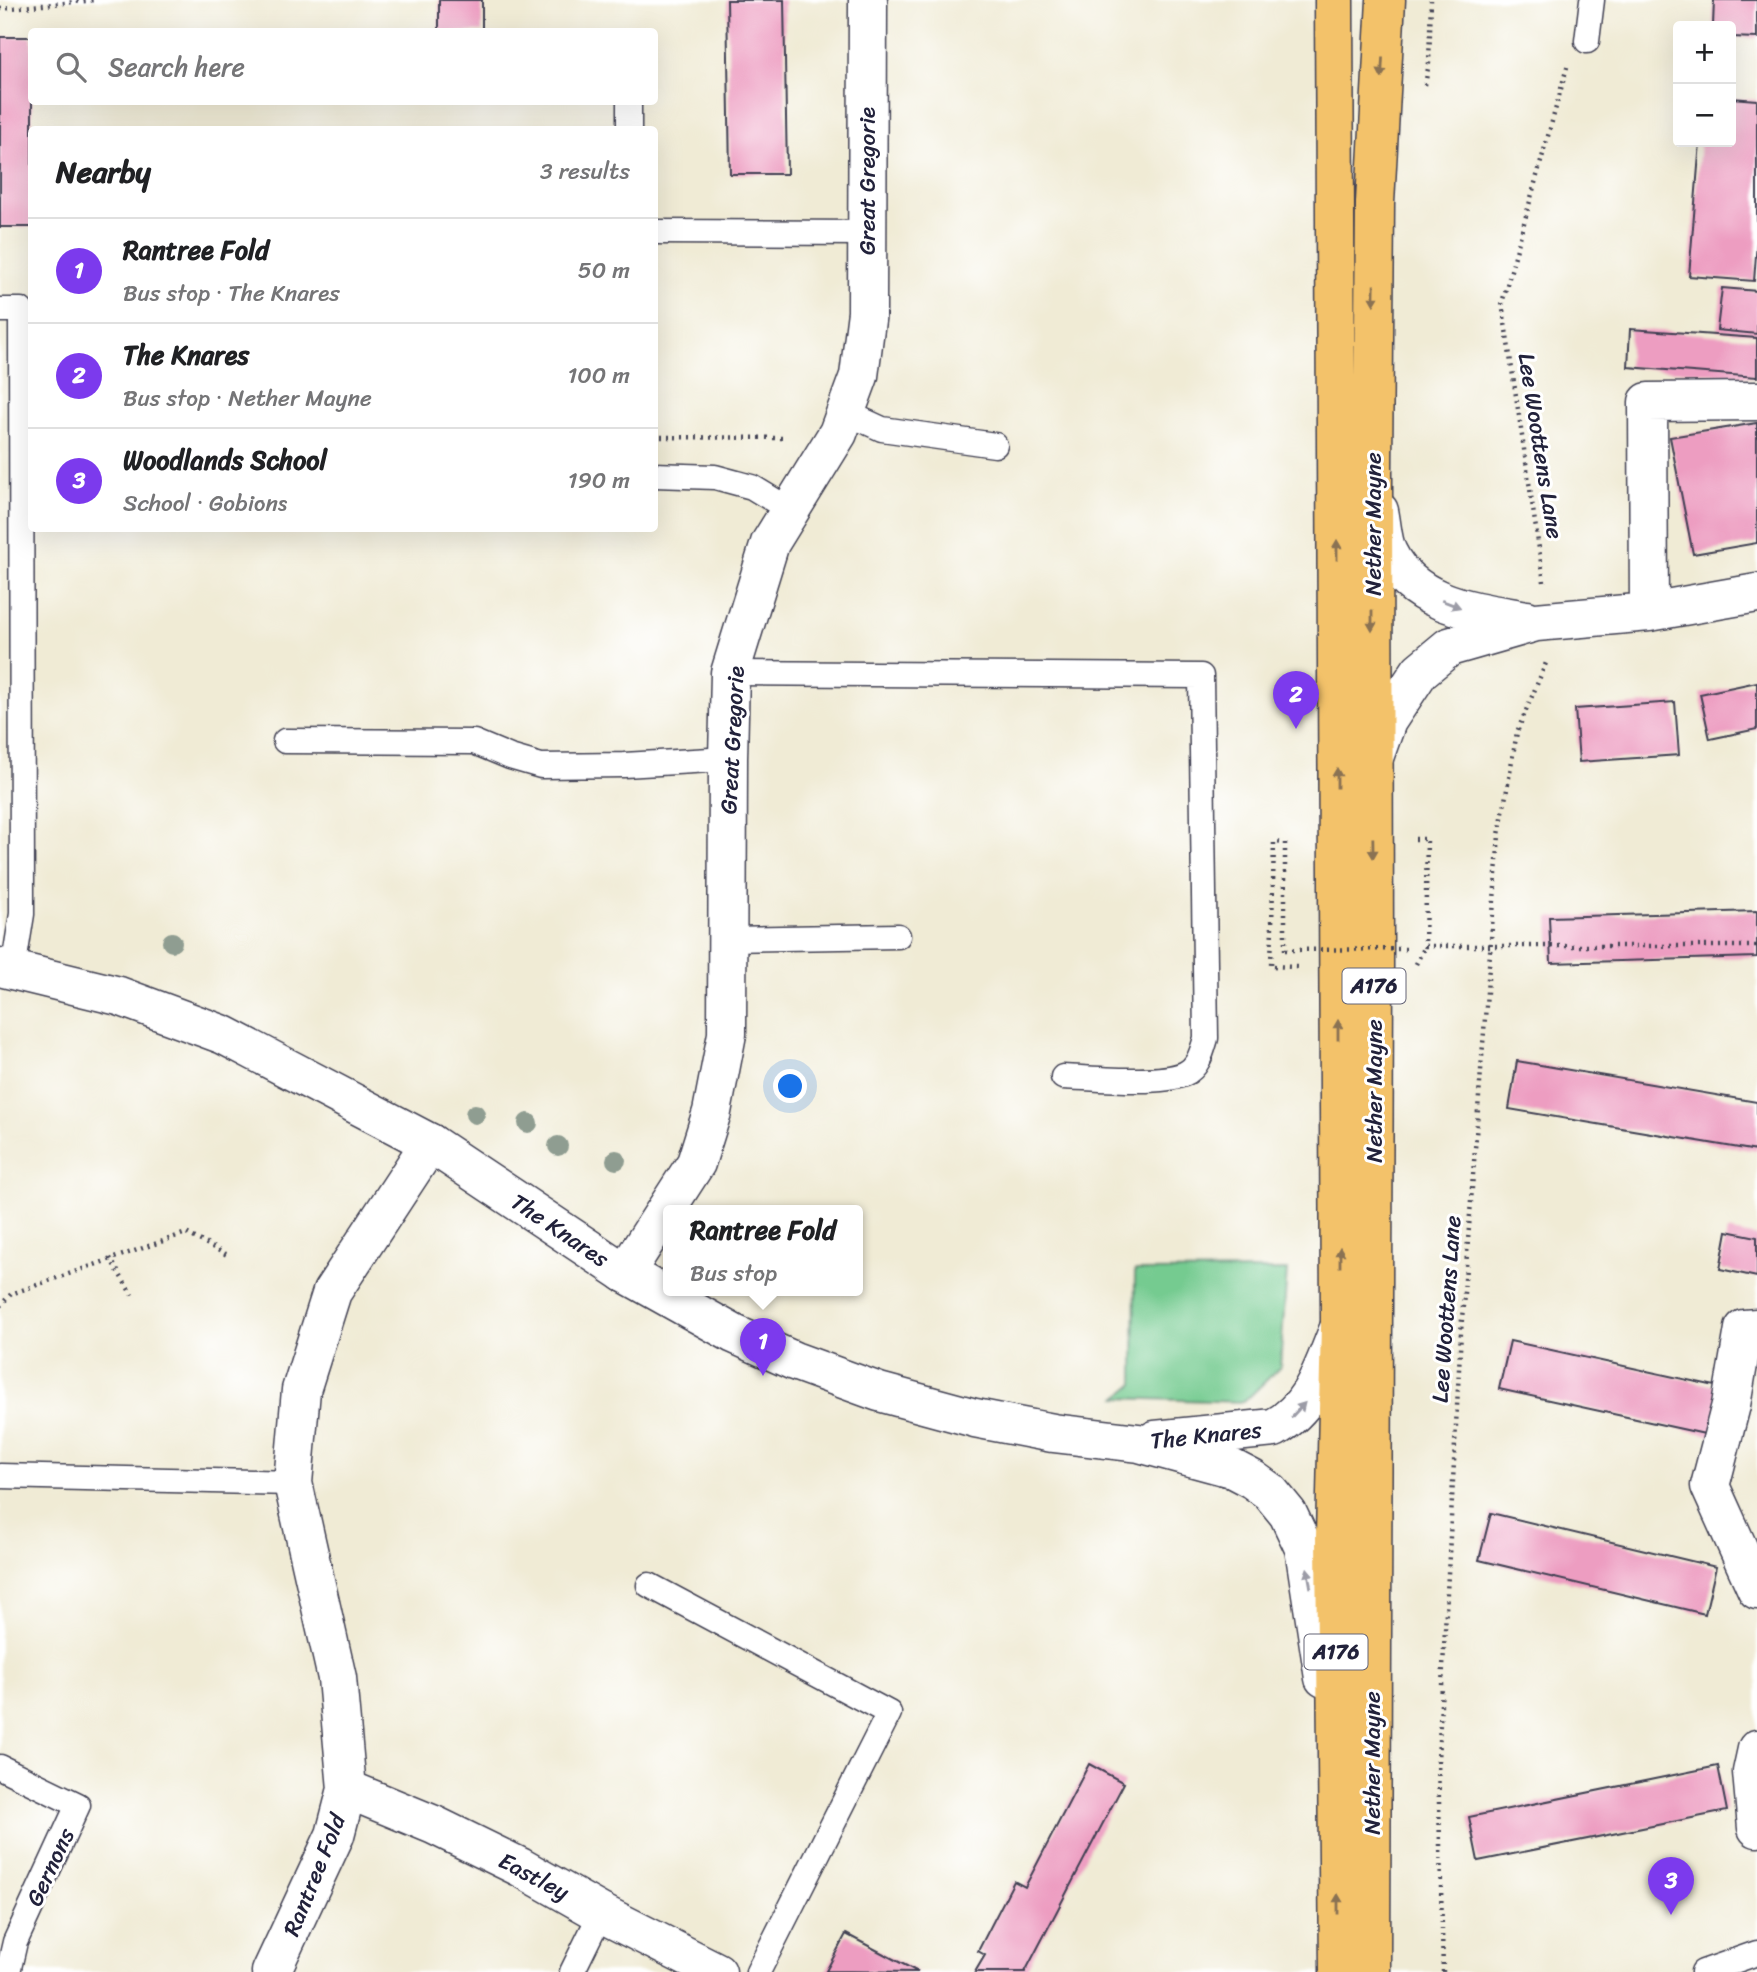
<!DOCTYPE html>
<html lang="en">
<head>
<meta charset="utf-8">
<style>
	:root { --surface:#fff; --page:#f6f6f6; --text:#202124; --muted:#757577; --line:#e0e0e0; --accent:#7c3aed }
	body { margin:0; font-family:Sriracha,sans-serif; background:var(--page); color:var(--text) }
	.controls { position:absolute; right:21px; top:21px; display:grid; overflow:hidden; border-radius:7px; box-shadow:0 7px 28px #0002 }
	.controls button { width:63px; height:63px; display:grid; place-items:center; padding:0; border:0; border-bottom:2px solid var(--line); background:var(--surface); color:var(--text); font:35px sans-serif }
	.you { position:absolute; left:791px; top:1087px; width:24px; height:24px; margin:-18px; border:5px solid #fff; border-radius:50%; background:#1a73e8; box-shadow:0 0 0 10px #1a73e833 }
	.badge { display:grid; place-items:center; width:46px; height:46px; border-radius:50%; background:var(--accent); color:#fff; font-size:23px; font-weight:700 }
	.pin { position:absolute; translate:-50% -58px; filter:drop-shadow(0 2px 4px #0008) }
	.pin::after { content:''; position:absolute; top:37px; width:24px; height:21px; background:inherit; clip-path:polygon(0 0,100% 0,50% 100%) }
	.popup { position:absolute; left:663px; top:1205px; width:200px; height:91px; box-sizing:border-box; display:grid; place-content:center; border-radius:7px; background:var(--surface); filter:drop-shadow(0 2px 5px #0005); font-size:23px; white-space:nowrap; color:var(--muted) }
	.popup b { font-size:26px; color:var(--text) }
	.popup::after { content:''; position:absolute; left:50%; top:100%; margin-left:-14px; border:14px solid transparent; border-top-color:var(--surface) }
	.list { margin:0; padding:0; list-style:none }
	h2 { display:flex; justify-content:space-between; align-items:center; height:91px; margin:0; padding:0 28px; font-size:30px }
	h2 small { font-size:23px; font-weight:400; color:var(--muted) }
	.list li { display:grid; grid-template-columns:46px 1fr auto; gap:21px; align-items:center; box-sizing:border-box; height:105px; padding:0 28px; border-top:2px solid var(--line) }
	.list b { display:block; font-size:26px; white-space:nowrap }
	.list p { margin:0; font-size:23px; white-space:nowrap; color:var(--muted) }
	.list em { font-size:23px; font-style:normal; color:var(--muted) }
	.icon { flex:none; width:38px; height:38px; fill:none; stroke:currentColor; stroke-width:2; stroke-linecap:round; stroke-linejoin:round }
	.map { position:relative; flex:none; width:1757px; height:1972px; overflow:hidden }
	.search { position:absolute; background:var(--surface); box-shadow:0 7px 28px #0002; left:28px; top:28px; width:630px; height:77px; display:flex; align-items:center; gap:18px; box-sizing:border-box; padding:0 24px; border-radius:7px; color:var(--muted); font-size:26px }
	.panel { position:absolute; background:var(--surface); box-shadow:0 7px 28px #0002; left:28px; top:126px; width:630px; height:406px; border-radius:7px }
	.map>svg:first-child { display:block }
	.green { fill:#75cb90; stroke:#4c7666; stroke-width:2 }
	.building { fill:#ed9dc1 }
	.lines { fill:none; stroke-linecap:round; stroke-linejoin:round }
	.service-casing { stroke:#414052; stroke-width:27 }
	.minor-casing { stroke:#414052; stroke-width:41 }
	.tertiary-casing { stroke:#414052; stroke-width:41 }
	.primary-casing { stroke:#414052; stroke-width:41 }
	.path { stroke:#414052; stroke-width:4.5; stroke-dasharray:2 5; stroke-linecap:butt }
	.service { stroke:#fff; stroke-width:24 }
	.minor { stroke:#fff; stroke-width:38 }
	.tertiary { stroke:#fff; stroke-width:38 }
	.primary { stroke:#f3c26a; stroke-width:38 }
	.path-bridge { stroke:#414052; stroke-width:4.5; stroke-dasharray:2 5; stroke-linecap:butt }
	.tree { fill:#8f9d91 }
	.oneway { fill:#8a7252 }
	.oneway2 { fill:#9c9ca7 }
	.labels { text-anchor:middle; stroke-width:6; stroke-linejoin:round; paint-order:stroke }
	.shield { fill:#fff; stroke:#646476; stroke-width:2 }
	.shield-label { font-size:21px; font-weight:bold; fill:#22223b }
	.street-label { font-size:23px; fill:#22223b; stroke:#fff }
</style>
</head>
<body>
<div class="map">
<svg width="1757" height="1972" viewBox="0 0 1757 1972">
	<rect width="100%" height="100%" fill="#fff"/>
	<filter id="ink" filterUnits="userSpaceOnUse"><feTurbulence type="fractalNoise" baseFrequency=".0143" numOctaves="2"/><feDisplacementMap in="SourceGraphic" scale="14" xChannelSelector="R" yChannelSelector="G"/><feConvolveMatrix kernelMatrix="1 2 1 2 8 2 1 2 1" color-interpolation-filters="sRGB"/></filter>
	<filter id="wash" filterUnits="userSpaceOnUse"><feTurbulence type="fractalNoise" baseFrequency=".00686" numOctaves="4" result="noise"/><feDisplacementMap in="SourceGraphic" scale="28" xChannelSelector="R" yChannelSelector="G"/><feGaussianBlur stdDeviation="1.57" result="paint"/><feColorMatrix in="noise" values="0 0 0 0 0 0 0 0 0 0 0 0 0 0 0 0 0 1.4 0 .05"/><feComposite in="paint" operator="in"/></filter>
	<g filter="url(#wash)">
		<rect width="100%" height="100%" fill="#f0ebd5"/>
		<path class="green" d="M1287,1270L1280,1367L1244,1402L1117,1398L1134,1384L1135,1271Z"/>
		<g id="blocks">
			<path class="building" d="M439,0H482V32H439Z
				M727,0H784L787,174H730Z
				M1714,0H1757V38L1731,37V26H1713Z
				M0,37H32V227H0Z
				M1731,98L1757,100V242L1754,281L1689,276L1700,142H1731Z
				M1722,288L1757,291V334L1717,330Z
				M1630,329L1757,338V377L1628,367Z
				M1757,423V543L1693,554L1670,437Z
				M1757,682V729L1710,739L1700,694Z
				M1675,702L1679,755L1579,762L1575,709Z
				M1757,911V957L1551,963L1549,917Z
				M1517,1061L1757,1102V1151L1509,1109Z
				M1727,1231L1757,1237V1277L1720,1269Z
				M1510,1341L1724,1388L1714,1436L1499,1389Z
				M1491,1513L1716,1567L1705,1614L1479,1560Z
				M1089,1764L1124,1783L1025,1972H975L985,1955L978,1951L1014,1881L1025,1887Z
				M1718,1766L1727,1811L1478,1861L1469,1817Z
				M846,1934L918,1972L826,1971Z"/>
		</g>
	</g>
	<g filter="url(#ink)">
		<use href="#blocks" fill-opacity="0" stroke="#414052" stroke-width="2"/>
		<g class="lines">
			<defs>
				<path id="service" d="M1587,41L1592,0
					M629,130V102
					M654,232L868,233
					M0,310H21L22,914L13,970
					M845,412L882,429L995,445
					M654,475L715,477L752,487L790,510
					M730,673L1201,676L1206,1038C1202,1052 1198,1068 1184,1074C1158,1085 1093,1078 1063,1077
					M285,741L474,742L510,757L541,766L624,765L728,759
					M728,939L898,936
					M0,1476L293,1483
					M649,1585L889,1713L758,1972
					M0,1767L78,1805L15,1942L8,1972
					M572,1972L601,1913
					M1703,1972L1757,1953"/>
				<path id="minor" d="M1379,511C1382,524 1382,541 1388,553C1414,606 1475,611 1527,620
					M1649,612L1648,402L1757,401
					M1373,760L1387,721L1420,671L1449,647L1536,622L1649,612L1757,593
					M625,1273L696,1163L712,1112L727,1034L728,759L730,673L770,543L838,433L859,376L867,312L868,0
					M1757,1328L1744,1329L1731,1405L1710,1486L1757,1590
					M1757,1749L1752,1772L1757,1828
					M347,1789L434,1825L520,1867L601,1913L717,1972
					M271,1972L335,1835L347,1789L337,1678L293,1483L301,1390L332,1292L430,1143"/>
				<path id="tertiary" d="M0,967L119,996L224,1035L430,1143L625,1273L734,1334L794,1361L879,1392L975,1418L1053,1433L1139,1443L1231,1468L1252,1479L1270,1492L1288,1514L1304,1548L1324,1678
					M1155,1440L1274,1428C1314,1406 1323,1366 1340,1326"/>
				<path id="primary" d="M1334,0L1340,1325L1335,1537L1339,1972
					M1371,1972L1374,966L1373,472L1375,203L1386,0"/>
			</defs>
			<use href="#service" class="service-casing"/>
			<use href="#minor" class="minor-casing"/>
			<use href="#tertiary" class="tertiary-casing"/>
			<use href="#primary" class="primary-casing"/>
			<path class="path" d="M0,9L96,0
				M1425,85L1429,63L1431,0
				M654,437L787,438
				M1544,582L1502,303L1567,67
				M1415,839H1427L1425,946H1757
				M1285,950V843L1274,842L1271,966L1297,967
				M1416,964L1425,946
				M110,1258L132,1295
				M0,1306L11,1294L186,1233L227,1255
				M1443,1972L1438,1760L1461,1332L1499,835L1517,732L1546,663"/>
			<use href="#service" class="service"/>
			<use href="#minor" class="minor"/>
			<use href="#tertiary" class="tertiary"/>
			<use href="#primary" class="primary"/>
			<path class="path-bridge" d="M1285,950L1410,949"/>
		</g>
		<g class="tree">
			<circle cx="172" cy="942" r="10"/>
			<circle cx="475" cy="1114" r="10"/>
			<circle cx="528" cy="1123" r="10"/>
			<circle cx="558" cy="1146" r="10"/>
			<circle cx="616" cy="1160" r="10"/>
		</g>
		<defs><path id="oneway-solid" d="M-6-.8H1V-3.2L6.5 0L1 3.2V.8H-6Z" transform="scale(1.75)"/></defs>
		<g class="oneway">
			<use href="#oneway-solid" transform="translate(1382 68) rotate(93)"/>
			<use href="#oneway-solid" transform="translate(1374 295) rotate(91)"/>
			<use href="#oneway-solid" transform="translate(1337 550) rotate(-90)"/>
			<use href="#oneway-solid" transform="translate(1372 621) rotate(90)"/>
			<use href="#oneway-solid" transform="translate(1337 778) rotate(-90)"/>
			<use href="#oneway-solid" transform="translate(1373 848) rotate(89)"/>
			<use href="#oneway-solid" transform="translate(1338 1030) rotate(-90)"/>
			<use href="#oneway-solid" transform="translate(1340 1257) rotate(-90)"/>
			<use href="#oneway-solid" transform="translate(1338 1904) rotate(-90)"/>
		</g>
		<g class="oneway2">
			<use href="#oneway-solid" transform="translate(1451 604) rotate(21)"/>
			<use href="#oneway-solid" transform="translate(1298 1410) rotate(-47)"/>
			<use href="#oneway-solid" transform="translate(1309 1578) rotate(-100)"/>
		</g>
	</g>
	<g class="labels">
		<g class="shield">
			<rect x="1342.5" y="968.5" width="63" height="35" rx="5"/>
			<rect x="1304.5" y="1634.5" width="63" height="35" rx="5"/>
		</g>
		<g class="shield-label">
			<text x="1374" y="993">A176</text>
			<text x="1336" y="1659">A176</text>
		</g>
		<g class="street-label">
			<text transform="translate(867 181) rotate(-90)" y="8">Great Gregorie</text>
			<text transform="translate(1541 446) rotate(81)" y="8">Lee Woottens Lane</text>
			<text transform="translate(1373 524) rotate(-90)" y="8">Nether Mayne</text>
			<text transform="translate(732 740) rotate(-87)" y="8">Great Gregorie</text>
			<text transform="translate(1374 1091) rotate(-90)" y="8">Nether Mayne</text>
			<text transform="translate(560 1230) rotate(34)" y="8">The Knares</text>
			<text transform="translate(1446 1309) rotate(-86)" y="8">Lee Woottens Lane</text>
			<text transform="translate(1206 1435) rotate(-6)" y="8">The Knares</text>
			<text transform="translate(1372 1763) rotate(-90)" y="8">Nether Mayne</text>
			<text transform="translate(50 1867) rotate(-65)" y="8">Gernons</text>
			<text transform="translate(314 1875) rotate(-68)" y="8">Rantree Fold</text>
			<text transform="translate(534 1876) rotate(28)" y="8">Eastley</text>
		</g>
	</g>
</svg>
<div class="controls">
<button>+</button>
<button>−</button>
</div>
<div class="you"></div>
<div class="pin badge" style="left:763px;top:1376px">1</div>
<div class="popup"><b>Rantree Fold</b>Bus stop</div>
<div class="pin badge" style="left:1296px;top:729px">2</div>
<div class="pin badge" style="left:1671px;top:1915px">3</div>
<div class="search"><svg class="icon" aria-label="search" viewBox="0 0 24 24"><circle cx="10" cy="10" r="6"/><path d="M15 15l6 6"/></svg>Search here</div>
<section class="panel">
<h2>Nearby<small>3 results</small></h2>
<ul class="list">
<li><span class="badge">1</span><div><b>Rantree Fold</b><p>Bus stop · The Knares</p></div><em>50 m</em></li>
<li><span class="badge">2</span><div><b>The Knares</b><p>Bus stop · Nether Mayne</p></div><em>100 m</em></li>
<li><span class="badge">3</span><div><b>Woodlands School</b><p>School · Gobions</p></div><em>190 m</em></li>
</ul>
</section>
</div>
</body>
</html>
